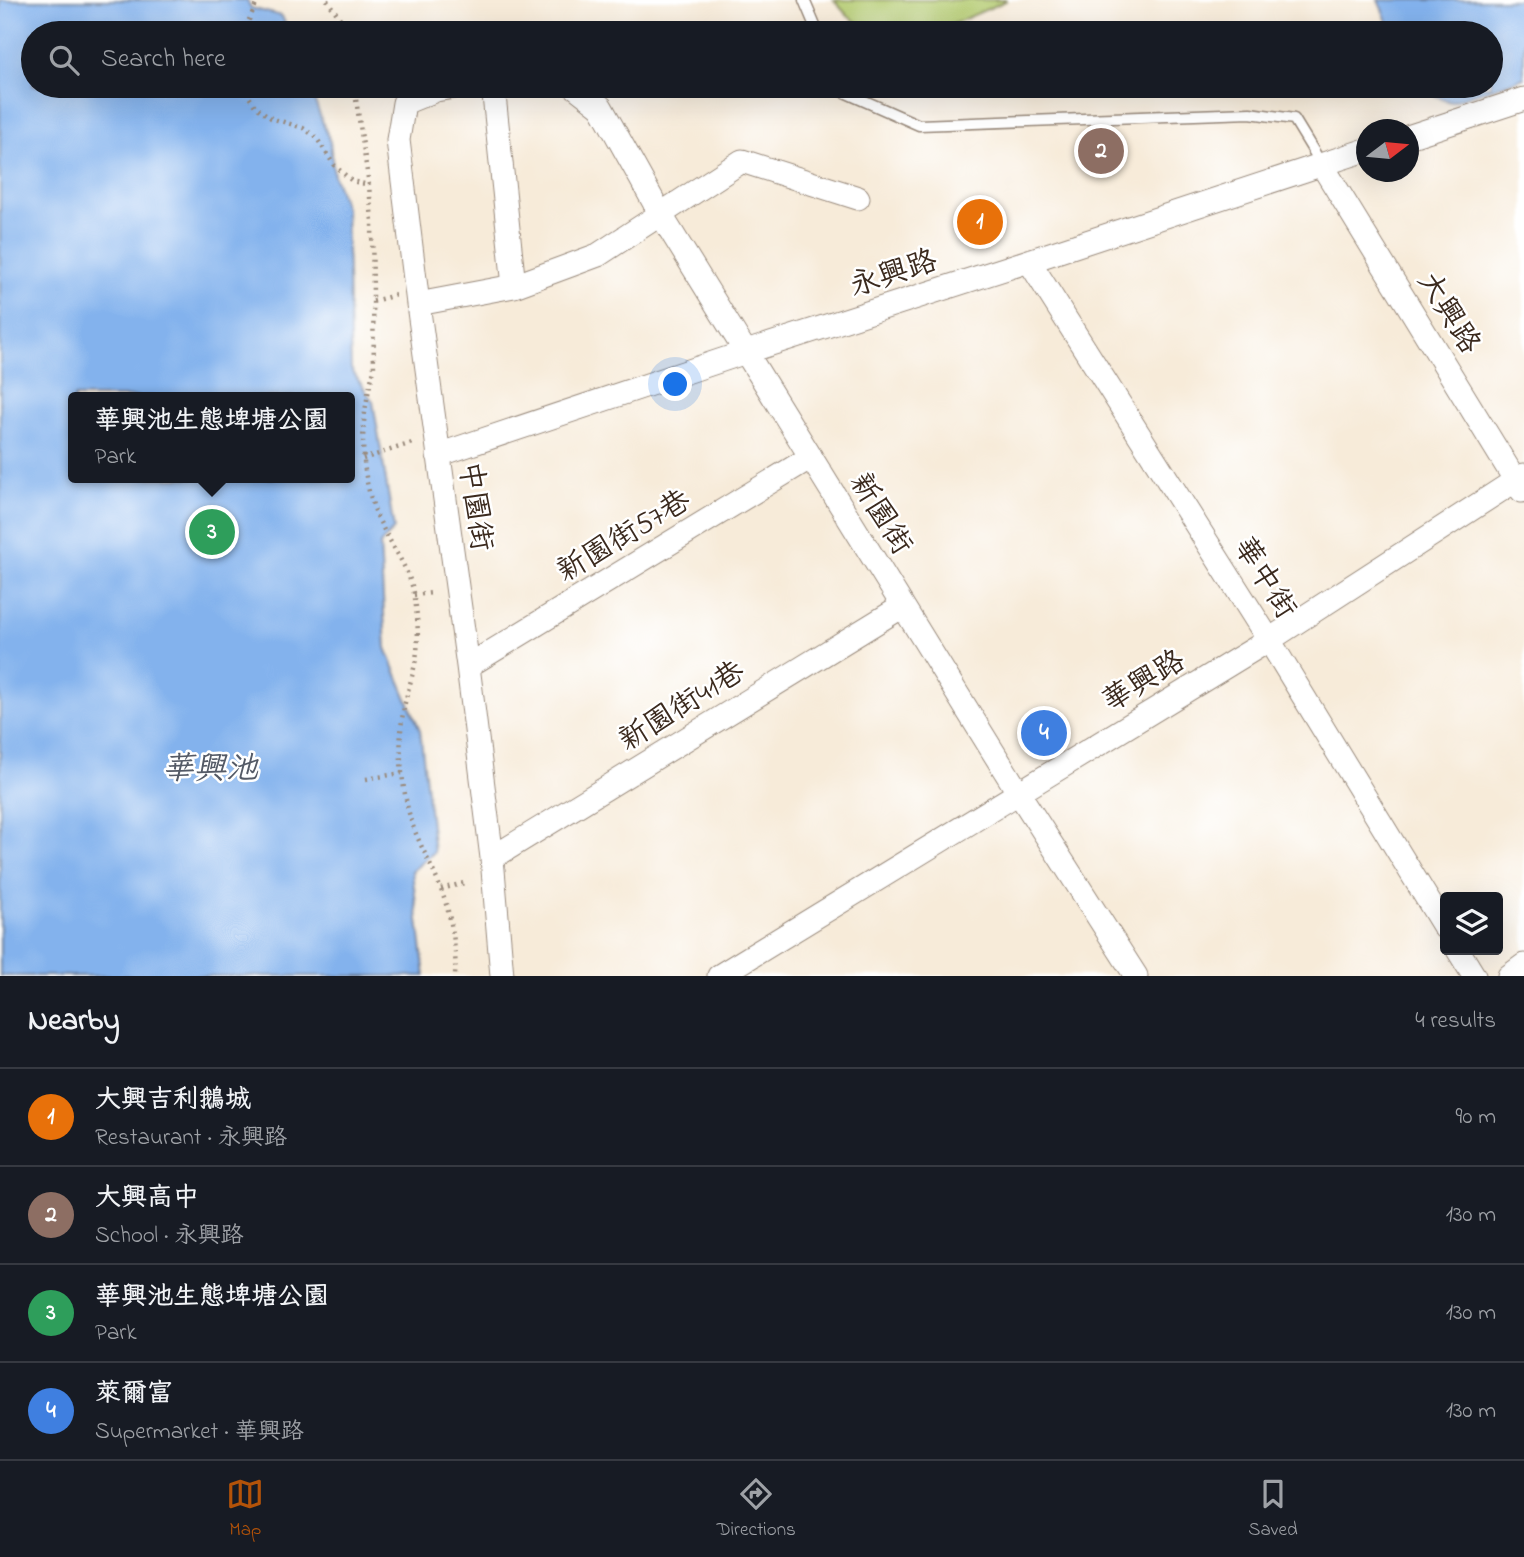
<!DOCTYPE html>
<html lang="en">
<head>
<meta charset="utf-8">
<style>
	:root { --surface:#171b24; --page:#20242c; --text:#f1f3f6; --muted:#9ea1a6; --line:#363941; --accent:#b45309 }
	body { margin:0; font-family:"Indie Flower","LXGW WenKai TC",sans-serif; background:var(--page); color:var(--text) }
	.controls { position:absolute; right:21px; bottom:21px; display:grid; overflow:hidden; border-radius:7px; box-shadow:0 7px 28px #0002 }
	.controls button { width:63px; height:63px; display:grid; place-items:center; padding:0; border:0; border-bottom:2px solid var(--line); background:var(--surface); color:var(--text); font:35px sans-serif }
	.compass { position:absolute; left:1356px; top:119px; width:63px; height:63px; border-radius:50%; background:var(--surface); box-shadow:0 7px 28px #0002; rotate:74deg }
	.you { position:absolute; left:676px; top:385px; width:24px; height:24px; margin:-18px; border:5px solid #fff; border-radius:50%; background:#1a73e8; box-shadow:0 0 0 10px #1a73e833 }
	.badge { display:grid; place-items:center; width:46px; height:46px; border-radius:50%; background:var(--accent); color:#fff; font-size:23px; font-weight:700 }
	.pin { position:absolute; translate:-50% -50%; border:4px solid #fff; box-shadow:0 2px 7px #0006 }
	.popup { position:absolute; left:68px; top:392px; width:287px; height:91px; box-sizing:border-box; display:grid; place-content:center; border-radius:7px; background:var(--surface); filter:drop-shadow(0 2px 5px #0005); font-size:23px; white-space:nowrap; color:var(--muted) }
	.popup b { font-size:26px; color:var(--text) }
	.popup::after { content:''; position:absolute; left:50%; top:100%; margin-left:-14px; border:14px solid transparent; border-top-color:var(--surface) }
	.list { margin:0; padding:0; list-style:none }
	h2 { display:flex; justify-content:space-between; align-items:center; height:91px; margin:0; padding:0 28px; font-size:30px }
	h2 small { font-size:23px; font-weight:400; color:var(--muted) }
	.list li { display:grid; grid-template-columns:46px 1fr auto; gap:21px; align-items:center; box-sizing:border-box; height:98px; padding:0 28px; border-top:2px solid var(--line) }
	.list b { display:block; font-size:26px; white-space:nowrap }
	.list p { margin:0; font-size:23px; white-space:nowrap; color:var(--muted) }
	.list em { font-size:23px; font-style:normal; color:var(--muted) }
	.icon { flex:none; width:38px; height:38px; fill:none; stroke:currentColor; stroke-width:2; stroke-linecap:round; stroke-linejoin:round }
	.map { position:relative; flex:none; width:1524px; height:976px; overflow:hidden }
	.search { position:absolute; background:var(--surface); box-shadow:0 7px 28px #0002; left:21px; right:21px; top:21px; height:77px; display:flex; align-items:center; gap:18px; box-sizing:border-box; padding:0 24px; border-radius:38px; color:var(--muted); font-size:26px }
	.sheet { height:483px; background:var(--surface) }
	nav { display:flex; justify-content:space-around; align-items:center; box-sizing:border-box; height:98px; border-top:2px solid var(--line); background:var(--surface); font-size:19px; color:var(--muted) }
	nav a { display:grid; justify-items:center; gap:4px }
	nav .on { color:var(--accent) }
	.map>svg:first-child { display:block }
	.green { fill:#b4cb6f; stroke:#787a46; stroke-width:2 }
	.water { fill:#83b2ed; stroke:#5f6e86; stroke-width:2; fill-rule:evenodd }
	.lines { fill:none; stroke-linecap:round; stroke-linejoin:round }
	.service-casing { stroke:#998a7c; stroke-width:13 }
	.minor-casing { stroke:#998a7c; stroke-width:25 }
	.path { stroke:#998a7c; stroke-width:4.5; stroke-dasharray:2 5; stroke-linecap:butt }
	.service { stroke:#fff; stroke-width:10 }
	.minor { stroke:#fff; stroke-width:23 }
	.labels { text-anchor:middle; stroke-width:5; stroke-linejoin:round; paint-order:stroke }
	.street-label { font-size:30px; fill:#3b2a1e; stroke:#fff }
	.water-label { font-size:32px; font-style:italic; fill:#545a66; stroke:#fff }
</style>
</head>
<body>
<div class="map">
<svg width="1524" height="976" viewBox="0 0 1524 976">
	<rect width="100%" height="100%" fill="#fff"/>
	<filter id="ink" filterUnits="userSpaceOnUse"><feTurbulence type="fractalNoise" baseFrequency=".0143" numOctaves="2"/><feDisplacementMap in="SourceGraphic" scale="14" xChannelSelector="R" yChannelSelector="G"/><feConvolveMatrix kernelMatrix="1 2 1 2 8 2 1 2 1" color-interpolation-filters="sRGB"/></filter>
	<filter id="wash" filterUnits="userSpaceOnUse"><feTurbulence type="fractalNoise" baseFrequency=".00686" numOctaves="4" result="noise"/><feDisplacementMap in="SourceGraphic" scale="28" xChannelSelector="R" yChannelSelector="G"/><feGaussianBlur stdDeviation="1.57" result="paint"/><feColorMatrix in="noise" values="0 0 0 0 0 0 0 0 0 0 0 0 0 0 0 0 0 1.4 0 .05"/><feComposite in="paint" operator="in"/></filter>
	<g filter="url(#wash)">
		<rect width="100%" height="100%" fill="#f7ebd9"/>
		<path class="green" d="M834,0H1008L933,33H927C901,33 871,35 849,17C844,12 839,6 834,0Z"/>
		<path class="water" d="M0,0H247L251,8L282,16L289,33H33V86H309L330,142L334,176L346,210L351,369L373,402L394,529L380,544L386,648L420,730L434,852L412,871L425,976H0ZM74,397H350V478H74Z
			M1378,0H1524V78L1450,102L1414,86H1491V33H1392Z"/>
	</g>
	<g filter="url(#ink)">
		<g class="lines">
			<defs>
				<path id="service" d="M804,0L818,33
					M840,86L842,91L919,125L1250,113L1294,119L1322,165"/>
				<path id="minor" d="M460,86L436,90L404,103L398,140L418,304L468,666L492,858L502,976
					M493,86L514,286
					M574,86L601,107L661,215L1018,792L1136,976
					M1408,137L1524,99
					M1322,165L1522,491
					M1029,261L1269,640L1445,928
					M418,304L514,286L598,255L742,161L858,198
					M438,455L746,352L1029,261L1366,150
					M468,666L811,457
					M492,858L903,606
					M1458,950L1474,976
					M719,976L1269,640L1524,475
					M1509,976L1524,965"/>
			</defs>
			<use href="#service" class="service-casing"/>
			<use href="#minor" class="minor-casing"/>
			<path class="path" d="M327,0L344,24L345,33
				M243,33L258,0
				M242,86L255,106L271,118L303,128L316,137L334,165L352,181L369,185
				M354,86L369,185L372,221L374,370C360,417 358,469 377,516C389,543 410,568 415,598C417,615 419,634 417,651C415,672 406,693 403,713C398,744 401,778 408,809C414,836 430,861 440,887C451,915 457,946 455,976
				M373,301L396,295
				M363,459L415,442
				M414,595L433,593
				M366,779L402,773
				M441,889L468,882"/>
			<use href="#service" class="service"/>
			<use href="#minor" class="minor"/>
		</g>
	</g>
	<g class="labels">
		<g class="street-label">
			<text transform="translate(893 272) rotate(-18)" y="10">永興路</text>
			<text transform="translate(1450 312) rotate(58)" y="10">大興路</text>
			<text transform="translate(477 506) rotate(82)" y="10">中園街</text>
			<text transform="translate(882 513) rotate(58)" y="10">新園街</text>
			<text transform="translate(623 535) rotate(-31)" y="10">新園街57巷</text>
			<text transform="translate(1266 577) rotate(58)" y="10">華中街</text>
			<text transform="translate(1143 680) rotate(-31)" y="10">華興路</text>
			<text transform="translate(681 705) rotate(-32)" y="10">新園街41巷</text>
		</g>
		<g class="water-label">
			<text x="210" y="778">華興池</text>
		</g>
	</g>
</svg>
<div class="controls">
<button><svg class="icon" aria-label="layers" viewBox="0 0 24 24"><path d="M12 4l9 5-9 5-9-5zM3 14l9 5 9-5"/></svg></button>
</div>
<svg class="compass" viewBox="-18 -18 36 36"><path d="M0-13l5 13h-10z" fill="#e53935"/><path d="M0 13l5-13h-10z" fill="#9ea1a6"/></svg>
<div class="you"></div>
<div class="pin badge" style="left:980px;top:222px;background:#e8710a">1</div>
<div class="pin badge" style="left:1101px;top:151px;background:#8d6e63">2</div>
<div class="pin badge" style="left:212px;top:532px;background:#2e9e5b">3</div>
<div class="popup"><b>華興池生態埤塘公園</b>Park</div>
<div class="pin badge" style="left:1044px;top:733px;background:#3f7fe0">4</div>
<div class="search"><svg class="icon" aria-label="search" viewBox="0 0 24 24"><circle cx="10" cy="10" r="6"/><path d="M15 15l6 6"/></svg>Search here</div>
</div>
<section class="sheet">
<h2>Nearby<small>4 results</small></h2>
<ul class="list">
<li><span class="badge" style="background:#e8710a">1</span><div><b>大興吉利鵝城</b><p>Restaurant · 永興路</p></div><em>90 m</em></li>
<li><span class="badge" style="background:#8d6e63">2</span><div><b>大興高中</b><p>School · 永興路</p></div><em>130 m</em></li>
<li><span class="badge" style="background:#2e9e5b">3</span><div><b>華興池生態埤塘公園</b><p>Park</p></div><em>130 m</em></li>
<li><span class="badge" style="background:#3f7fe0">4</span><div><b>萊爾富</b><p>Supermarket · 華興路</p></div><em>130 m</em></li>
</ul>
</section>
<nav>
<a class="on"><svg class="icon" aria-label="map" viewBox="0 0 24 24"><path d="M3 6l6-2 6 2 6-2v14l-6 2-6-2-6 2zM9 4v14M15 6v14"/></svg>Map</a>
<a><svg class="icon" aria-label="directions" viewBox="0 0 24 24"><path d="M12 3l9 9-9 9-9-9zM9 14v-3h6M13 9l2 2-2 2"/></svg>Directions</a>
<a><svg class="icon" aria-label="saved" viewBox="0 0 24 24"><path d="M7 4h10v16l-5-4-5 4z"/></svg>Saved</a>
</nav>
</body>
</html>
